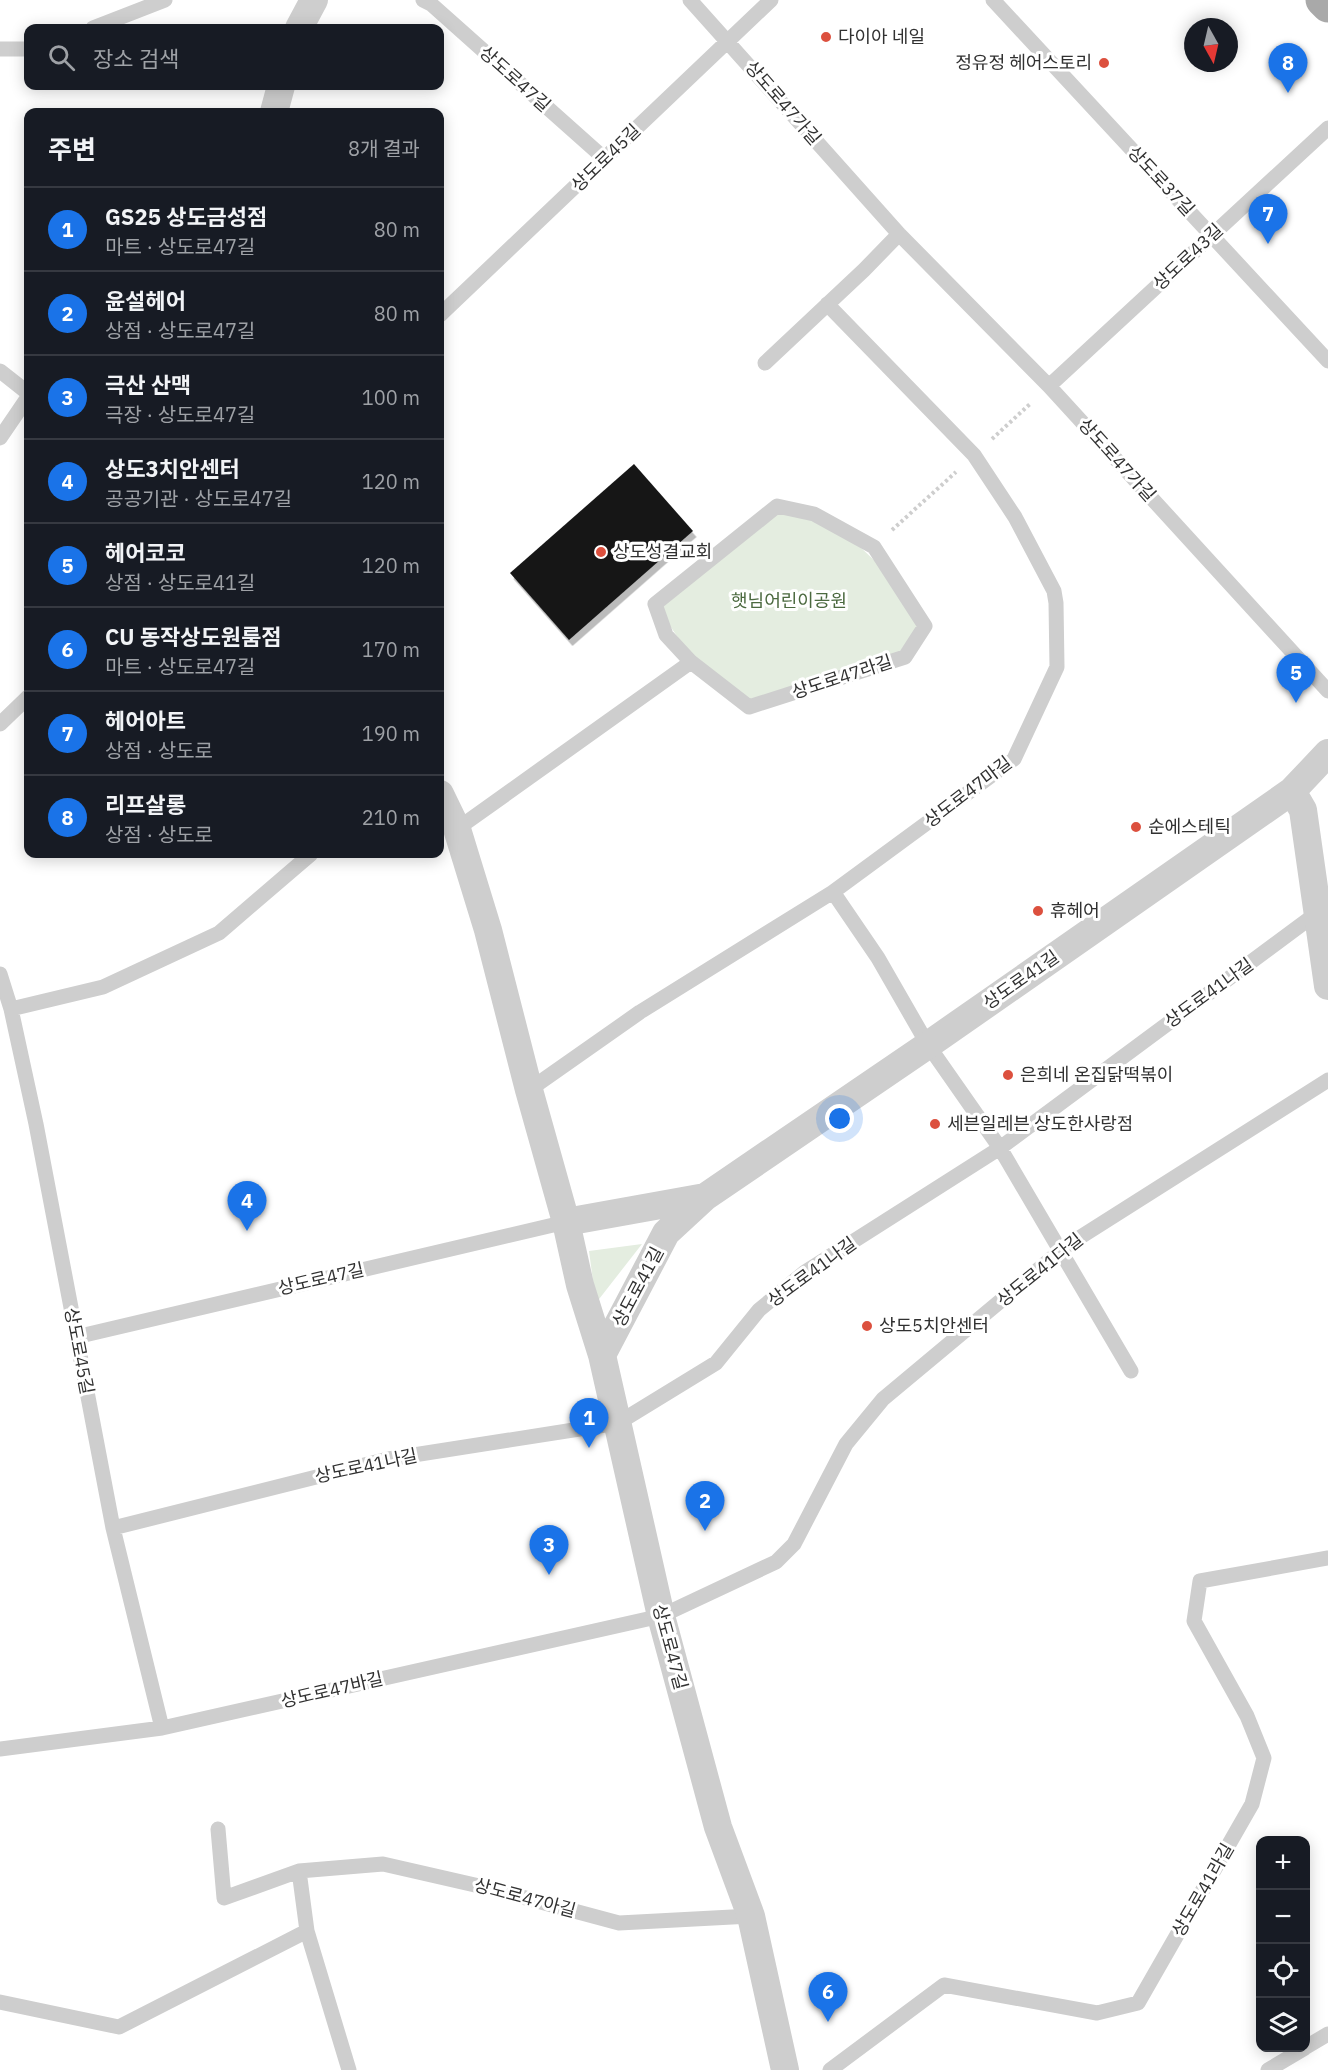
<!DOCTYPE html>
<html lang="ko">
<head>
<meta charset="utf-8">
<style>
	:root { --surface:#171b24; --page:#242831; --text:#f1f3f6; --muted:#9ea1a6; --line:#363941; --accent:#1a73e8 }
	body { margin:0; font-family:"IBM Plex Sans","Noto Sans KR",sans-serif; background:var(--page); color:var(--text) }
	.controls { position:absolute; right:18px; bottom:18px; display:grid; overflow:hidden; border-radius:12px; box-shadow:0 3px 15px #0003 }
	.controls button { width:54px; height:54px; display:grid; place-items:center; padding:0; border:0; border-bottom:2px solid var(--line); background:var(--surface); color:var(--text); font:30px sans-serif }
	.compass { position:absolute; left:1184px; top:18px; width:54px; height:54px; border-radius:50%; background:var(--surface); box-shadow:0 3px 15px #0003; rotate:172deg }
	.you { position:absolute; left:840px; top:1119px; width:21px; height:21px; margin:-15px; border:4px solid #fff; border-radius:50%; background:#1a73e8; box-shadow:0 0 0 9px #1a73e833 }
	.badge { display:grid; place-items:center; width:39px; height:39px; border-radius:50%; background:var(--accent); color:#fff; font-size:20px; font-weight:700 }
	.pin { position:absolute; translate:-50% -50px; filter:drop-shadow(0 2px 3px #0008) }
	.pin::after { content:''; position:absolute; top:32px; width:21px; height:18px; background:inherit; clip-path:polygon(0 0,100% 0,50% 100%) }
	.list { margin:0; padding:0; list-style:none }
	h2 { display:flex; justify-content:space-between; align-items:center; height:78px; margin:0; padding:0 24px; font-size:26px }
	h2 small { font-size:20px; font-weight:400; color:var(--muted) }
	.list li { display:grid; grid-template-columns:39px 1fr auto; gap:18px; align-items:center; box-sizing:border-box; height:84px; padding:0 24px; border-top:2px solid var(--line) }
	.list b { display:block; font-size:22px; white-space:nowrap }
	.list p { margin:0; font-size:20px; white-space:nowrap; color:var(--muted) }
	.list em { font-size:20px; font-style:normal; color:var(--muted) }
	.icon { flex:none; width:33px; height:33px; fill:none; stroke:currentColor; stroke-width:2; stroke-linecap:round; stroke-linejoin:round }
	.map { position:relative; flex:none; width:1328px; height:2070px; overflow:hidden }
	.search { position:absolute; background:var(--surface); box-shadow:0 3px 15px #0003; left:24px; top:24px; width:420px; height:66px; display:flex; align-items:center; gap:15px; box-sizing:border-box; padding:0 21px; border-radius:12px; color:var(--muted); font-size:22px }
	.panel { position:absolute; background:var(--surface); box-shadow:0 3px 15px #0003; left:24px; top:108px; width:420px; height:750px; border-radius:12px }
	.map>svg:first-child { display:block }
	.green { fill:#e4ede0 }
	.building { fill:#181818; filter:url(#shadow) }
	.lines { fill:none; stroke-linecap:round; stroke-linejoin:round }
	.path { stroke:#cecece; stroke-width:4; stroke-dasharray:3 3; stroke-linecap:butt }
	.lane { stroke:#cecece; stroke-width:15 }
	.street { stroke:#cecece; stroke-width:28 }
	.primary { stroke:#a9a9a9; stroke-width:33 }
	.poi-dot { fill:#dc503e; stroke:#fff; stroke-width:2 }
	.labels { text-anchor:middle; stroke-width:6; stroke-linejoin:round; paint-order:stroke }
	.poi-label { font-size:18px; fill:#313131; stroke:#fff; text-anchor:start }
	.street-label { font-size:18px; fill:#313131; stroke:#fff }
	.park-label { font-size:18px; fill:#4c6a40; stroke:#fff }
</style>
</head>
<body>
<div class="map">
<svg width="1328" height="2070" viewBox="0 0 1328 2070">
	<defs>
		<filter id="shadow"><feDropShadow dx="3.5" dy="6" stdDeviation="0" flood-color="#0004"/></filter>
	</defs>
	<rect width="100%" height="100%" fill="#fff"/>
	<path class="green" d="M771,510L802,515L857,544L895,580L921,623L895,658L749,700L694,661L655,604Z
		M642,1244L596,1303L589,1251Z"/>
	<path class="building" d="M634,464L693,531L569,640L510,573Z"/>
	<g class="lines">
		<path class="path" d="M992,439L1031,403
			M892,530L956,472"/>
		<path class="lane" d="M423,0L431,4L605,159
			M690,0L899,234L1049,386L1328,691
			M993,0L1328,361
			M93,28L165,0
			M0,49H28
			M440,315L771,0
			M765,363L864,270L899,234
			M0,371L28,393
			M1049,386L1328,128
			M0,438L28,397
			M777,506L814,514L874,547L925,626L905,657L749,707L691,662L666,635L655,604Z
			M0,724L28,697
			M457,829L691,662
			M833,892L878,958L928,1045L1000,1148L1131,1371
			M0,974L11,1009L36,1124L113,1528L162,1728
			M11,1009L103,987L219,933L311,854
			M529,1090L640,1012L833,892L1014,759L1057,667L1056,603L1054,591L1015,517L974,455L827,304
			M76,1337L566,1222
			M113,1528L388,1459L618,1423L716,1363L759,1310L805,1272L1000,1148L1317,913
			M0,1749L162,1728L661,1616L776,1562L794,1544L846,1444L883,1399L1052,1258L1060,1250L1328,1080
			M218,1829L224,1898L299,1871
			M0,2002L119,2027L307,1931
			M1306,2047L1328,2034
			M349,2070L307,1931L299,1871L383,1864L488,1888L619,1923L751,1916
			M830,2070L944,1985L1097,2013L1138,2003L1252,1804L1264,1758L1247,1716L1194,1621L1200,1581L1328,1558
			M1268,2070L1305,2048"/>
		<path class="street" d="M299,28L314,0
			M274,112L281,86
			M1292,791L1303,810L1328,986
			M440,794L457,829L488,930L529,1090L566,1222L580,1285L602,1355L661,1616L718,1827L751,1916L785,2070
			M566,1222L705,1197
			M602,1355L666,1233L705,1197L928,1045L1292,791L1328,753"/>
		<path class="primary" d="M1322,0L1328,6"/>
	</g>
	<g class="poi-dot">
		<circle cx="826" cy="37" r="6"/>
		<circle cx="1104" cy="63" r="6"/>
		<circle cx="601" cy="552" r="6"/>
		<circle cx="1136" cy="827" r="6"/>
		<circle cx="1038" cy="911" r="6"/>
		<circle cx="1008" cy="1075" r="6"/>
		<circle cx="935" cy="1124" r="6"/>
		<circle cx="867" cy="1326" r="6"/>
	</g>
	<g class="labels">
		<g class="poi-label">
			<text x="838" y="43">다이아 네일</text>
			<text x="1092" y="69" text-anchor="end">정유정 헤어스토리</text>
			<text x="613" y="558">상도성결교회</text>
			<text x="1148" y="833">순에스테틱</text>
			<text x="1050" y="917">휴헤어</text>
			<text x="1020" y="1081">은희네 온집닭떡볶이</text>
			<text x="947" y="1130">세븐일레븐 상도한사랑점</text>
			<text x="879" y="1332">상도5치안센터</text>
		</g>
		<g class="street-label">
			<text transform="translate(515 79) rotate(42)" y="6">상도로47길</text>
			<text transform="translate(783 103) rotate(49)" y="6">상도로47가길</text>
			<text transform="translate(606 158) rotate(-44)" y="6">상도로45길</text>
			<text transform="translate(1161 181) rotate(47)" y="6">상도로37길</text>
			<text transform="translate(1188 257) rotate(-43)" y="6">상도로43길</text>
			<text transform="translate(1117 460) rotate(48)" y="6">상도로47가길</text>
			<text transform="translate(842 677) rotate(-18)" y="6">상도로47라길</text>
			<text transform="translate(968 792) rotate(-37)" y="6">상도로47마길</text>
			<text transform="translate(1021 980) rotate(-35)" y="6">상도로41길</text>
			<text transform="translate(1209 993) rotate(-36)" y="6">상도로41나길</text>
			<text transform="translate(1040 1270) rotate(-39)" y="6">상도로41다길</text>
			<text transform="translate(812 1272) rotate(-36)" y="6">상도로41나길</text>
			<text transform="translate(321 1279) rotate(-13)" y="6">상도로47길</text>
			<text transform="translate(638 1287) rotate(-62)" y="6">상도로41길</text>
			<text transform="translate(79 1351) rotate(79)" y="6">상도로45길</text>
			<text transform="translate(366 1466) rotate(-12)" y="6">상도로41나길</text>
			<text transform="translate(670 1647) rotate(75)" y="6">상도로47길</text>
			<text transform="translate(332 1690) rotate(-13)" y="6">상도로47바길</text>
			<text transform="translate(1203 1890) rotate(-60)" y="6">상도로41라길</text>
			<text transform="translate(525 1898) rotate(15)" y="6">상도로47아길</text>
		</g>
		<g class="park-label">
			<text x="789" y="607">햇님어린이공원</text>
		</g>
	</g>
</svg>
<div class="controls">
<button>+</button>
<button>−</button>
<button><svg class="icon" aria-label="locate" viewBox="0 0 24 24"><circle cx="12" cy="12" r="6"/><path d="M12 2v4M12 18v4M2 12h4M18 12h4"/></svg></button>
<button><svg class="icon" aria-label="layers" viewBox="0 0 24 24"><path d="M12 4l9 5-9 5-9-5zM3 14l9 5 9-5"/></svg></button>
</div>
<svg class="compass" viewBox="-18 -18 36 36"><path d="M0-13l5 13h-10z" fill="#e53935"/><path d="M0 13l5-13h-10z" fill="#9ea1a6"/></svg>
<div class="you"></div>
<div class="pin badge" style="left:589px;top:1448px">1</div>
<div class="pin badge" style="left:705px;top:1531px">2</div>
<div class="pin badge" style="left:549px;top:1575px">3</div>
<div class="pin badge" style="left:247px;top:1231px">4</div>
<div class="pin badge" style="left:1296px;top:703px">5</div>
<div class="pin badge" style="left:828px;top:2022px">6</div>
<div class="pin badge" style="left:1268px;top:244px">7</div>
<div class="pin badge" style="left:1288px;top:93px">8</div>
<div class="search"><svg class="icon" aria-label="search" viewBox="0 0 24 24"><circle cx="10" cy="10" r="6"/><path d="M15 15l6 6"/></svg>장소 검색</div>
<section class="panel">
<h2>주변<small>8개 결과</small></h2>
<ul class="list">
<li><span class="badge">1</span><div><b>GS25 상도금성점</b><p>마트 · 상도로47길</p></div><em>80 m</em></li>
<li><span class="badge">2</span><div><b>윤설헤어</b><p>상점 · 상도로47길</p></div><em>80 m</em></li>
<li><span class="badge">3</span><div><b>극산 산맥</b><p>극장 · 상도로47길</p></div><em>100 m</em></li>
<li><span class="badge">4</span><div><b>상도3치안센터</b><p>공공기관 · 상도로47길</p></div><em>120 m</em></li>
<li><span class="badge">5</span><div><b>헤어코코</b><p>상점 · 상도로41길</p></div><em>120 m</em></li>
<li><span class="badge">6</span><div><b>CU 동작상도원룸점</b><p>마트 · 상도로47길</p></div><em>170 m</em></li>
<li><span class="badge">7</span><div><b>헤어아트</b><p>상점 · 상도로</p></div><em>190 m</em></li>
<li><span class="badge">8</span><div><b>리프살롱</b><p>상점 · 상도로</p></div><em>210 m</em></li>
</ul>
</section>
</div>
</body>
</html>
